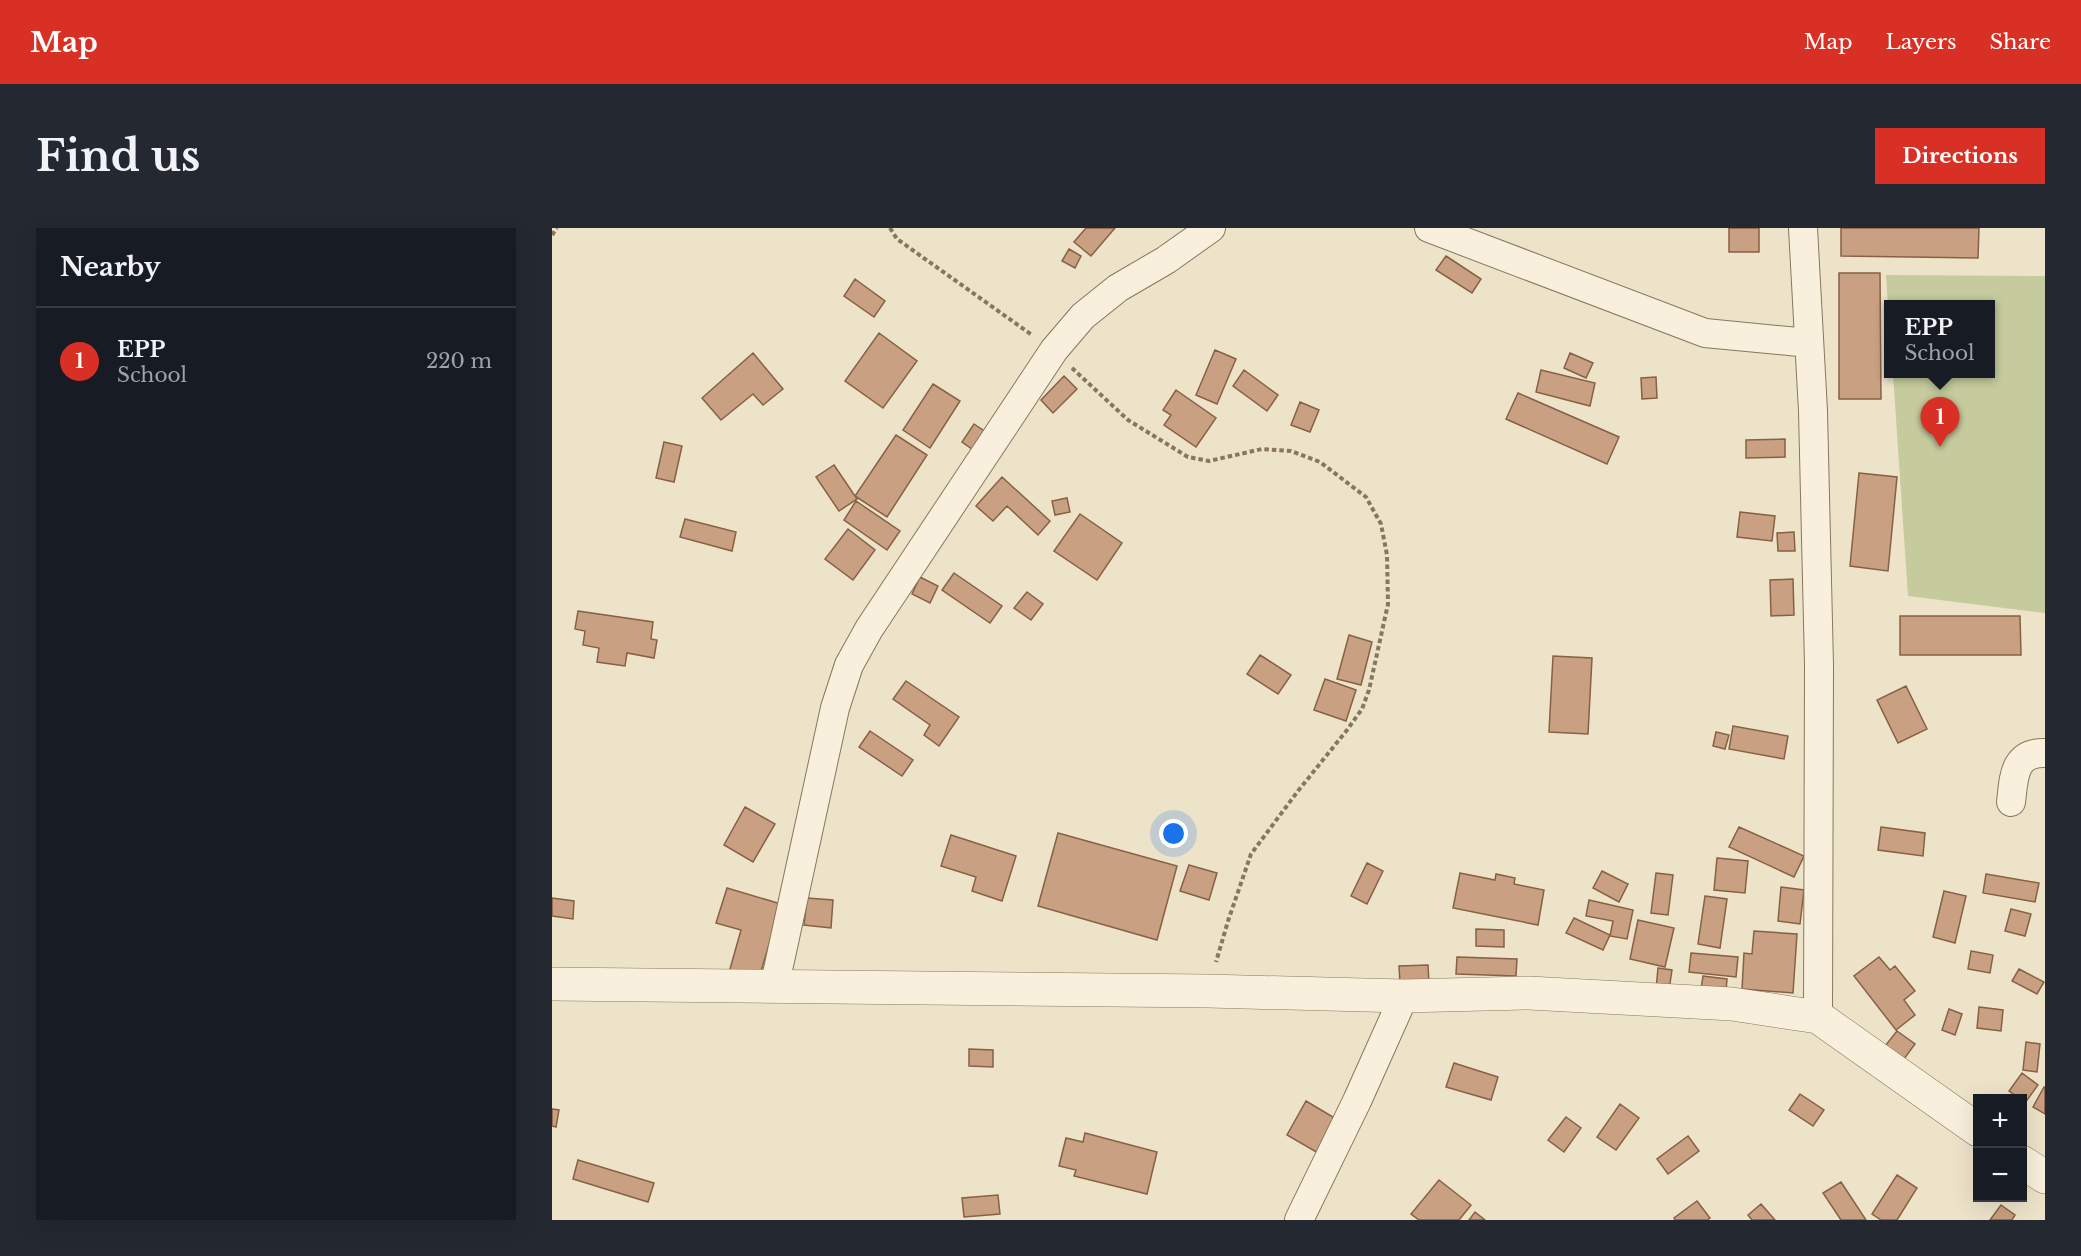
<!DOCTYPE html>
<html lang="en">
<head>
<meta charset="utf-8">
<style>
	:root { --surface:#171b24; --page:#242831; --text:#f1f3f6; --muted:#9ea1a6; --line:#363941; --accent:#d93025 }
	body { margin:0; font-family:"Libre Baskerville",serif; background:var(--page); color:var(--text) }
	.controls { position:absolute; right:18px; bottom:18px; display:grid; overflow:hidden; border-radius:0px; box-shadow:0 6px 24px #0002 }
	.controls button { width:54px; height:54px; display:grid; place-items:center; padding:0; border:0; border-bottom:2px solid var(--line); background:var(--surface); color:var(--text); font:30px sans-serif }
	.you { position:absolute; left:622px; top:606px; width:21px; height:21px; margin:-15px; border:4px solid #fff; border-radius:50%; background:#1a73e8; box-shadow:0 0 0 9px #1a73e833 }
	.badge { display:grid; place-items:center; width:39px; height:39px; border-radius:50%; background:var(--accent); color:#fff; font-size:20px; font-weight:700 }
	.pin { position:absolute; translate:-50% -50px; filter:drop-shadow(0 2px 3px #0008) }
	.pin::after { content:''; position:absolute; top:32px; width:21px; height:18px; background:inherit; clip-path:polygon(0 0,100% 0,50% 100%) }
	.popup { position:absolute; left:1332px; top:72px; width:111px; height:78px; box-sizing:border-box; display:grid; place-content:center; border-radius:0px; background:var(--surface); filter:drop-shadow(0 2px 4px #0005); font-size:20px; white-space:nowrap; color:var(--muted) }
	.popup b { font-size:22px; color:var(--text) }
	.popup::after { content:''; position:absolute; left:50%; top:100%; margin-left:-12px; border:12px solid transparent; border-top-color:var(--surface) }
	.list { margin:0; padding:0; list-style:none }
	h2 { display:flex; justify-content:space-between; align-items:center; height:78px; margin:0; padding:0 24px; font-size:26px }
	h2 small { font-size:20px; font-weight:400; color:var(--muted) }
	.list li { display:grid; grid-template-columns:39px 1fr auto; gap:18px; align-items:center; box-sizing:border-box; height:108px; padding:0 24px; border-top:2px solid var(--line) }
	.list b { display:block; font-size:22px; white-space:nowrap }
	.list p { margin:0; font-size:20px; white-space:nowrap; color:var(--muted) }
	.list em { font-size:20px; font-style:normal; color:var(--muted) }
	.map { position:relative; flex:none; width:1493px; height:992px; overflow:hidden; border-radius:0px }
	header { display:flex; align-items:center; gap:36px; box-sizing:border-box; height:84px; padding:0 30px; background:var(--accent); color:#fff }
	header strong { font-size:28px }
	nav { display:flex; gap:33px; margin-inline-start:auto; font-size:21px }
	.intro { display:flex; align-items:center; justify-content:space-between; box-sizing:border-box; height:144px; padding:0 36px }
	h1 { margin:0; font-size:42px }
	.button { padding:15px 27px; border-radius:0px; background:var(--accent); color:#fff; font-size:21px; font-weight:700 }
	main { display:flex; gap:36px; padding:0 36px }
	aside { flex:1; background:var(--surface); border-radius:0px; box-shadow:0 6px 24px #0002 }
	.map>svg:first-child { display:block }
	.green { fill:#c5cb9d }
	.building { fill:#c9a081; stroke:#876045; stroke-width:1.5 }
	.lines { fill:none; stroke-linecap:round; stroke-linejoin:round }
	.minor-casing { stroke:#89765e; stroke-width:30 }
	.tertiary-casing { stroke:#89765e; stroke-width:34 }
	.path { stroke:#89765e; stroke-width:4; stroke-dasharray:4.5 3; stroke-linecap:butt }
	.minor { stroke:#f8f0dc; stroke-width:28 }
	.tertiary { stroke:#f8f0dc; stroke-width:33 }
</style>
</head>
<body>
<header>
<strong>Map</strong>
<nav><a>Map</a><a>Layers</a><a>Share</a></nav>
</header>
<div class="intro"><h1>Find us</h1><a class="button">Directions</a></div>
<main>
<aside>
<h2>Nearby<small></small></h2>
<ul class="list">
<li><span class="badge">1</span><div><b>EPP</b><p>School</p></div><em>220 m</em></li>
</ul>
</aside>
<div class="map">
<svg width="1493" height="992" viewBox="0 0 1493 992">
	<rect width="100%" height="100%" fill="#ede3c9"/>
	<path class="green" d="M1334,47L1493,48V385L1356,368L1341,146H1439V76H1337V92Z"/>
	<path class="building" d="M534,0H563L539,28L522,14Z
		M1177,0H1207V24H1177Z
		M1289,0H1427L1426,30L1289,28Z
		M517,21L529,28L523,40L510,33Z
		M894,28L929,51L920,65L884,42Z
		M1287,45H1328L1329,171H1287Z
		M303,51L333,73L322,89L292,68Z
		M327,105L365,133L331,180L293,153Z
		M663,122L684,131L665,176L644,167Z
		M201,125L231,161L211,177L201,166L169,192L150,170Z
		M1018,125L1041,135L1034,150L1012,140Z
		M692,142L726,167L715,183L681,158Z
		M989,142L1043,155L1038,178L984,164Z
		M512,148L525,161L501,185L489,172Z
		M1104,149L1105,170L1090,171L1089,150Z
		M381,156L408,173L378,220L351,202Z
		M624,162L664,190L644,219L612,197L619,187L611,182Z
		M966,165L1067,209L1055,236L954,191Z
		M748,174L767,182L758,204L739,197Z
		M422,196L440,208L427,226L410,214Z
		M344,207L375,227L335,289L303,268Z
		M1233,211V229L1194,230V212Z
		M112,214L130,218L122,254L104,250Z
		M282,237L305,271L287,283L264,249Z
		M1307,245L1345,249L1336,343L1298,338Z
		M450,249L498,293L486,307L455,278L441,293L424,278Z
		M515,270L518,284L503,287L500,273Z
		M304,273L348,303L335,322L292,292Z
		M1188,284L1223,288L1220,313L1185,309Z
		M528,286L570,315L545,352L502,323Z
		M133,291L184,304L180,323L128,309Z
		M296,301L323,322L301,352L273,331Z
		M1242,304L1243,323H1226L1225,305Z
		M402,345L450,378L438,395L390,362Z
		M368,349L386,358L378,375L360,366Z
		M1241,351L1242,387L1219,388L1218,352Z
		M475,364L491,376L479,392L462,380Z
		M26,383L101,394L99,411L105,412L102,430L75,425L73,438L45,434L47,420L31,417L33,403L23,401Z
		M1348,388H1468L1469,427H1348Z
		M797,407L820,414L809,457L785,451Z
		M708,427L739,447L726,466L695,446Z
		M1001,428L1040,430L1036,506L997,504Z
		M773,451L804,462L794,493L762,482Z
		M354,453L407,489L387,518L372,507L378,497L341,471Z
		M1354,458L1375,501L1346,515L1325,472Z
		M1181,498L1236,508L1232,531L1177,521Z
		M318,503L361,532L350,548L307,519Z
		M1164,504L1177,507L1173,521L1161,518Z
		M193,579L223,596L201,634L172,617Z
		M1187,599L1252,628L1242,649L1177,619Z
		M1329,599L1373,605L1371,628L1326,622Z
		M506,605L625,638L605,712L486,678Z
		M399,607L464,628L450,673L420,663L424,649L389,638Z
		M1165,630L1196,633L1193,665L1162,662Z
		M815,635L831,643L815,676L799,668Z
		M637,637L665,645L657,672L628,663Z
		M1050,643L1076,656L1067,674L1041,660Z
		M908,645L943,652L944,646L963,650L962,656L992,662L986,697L901,680Z
		M1104,645L1121,647L1116,687L1099,685Z
		M1434,646L1487,655L1483,674L1431,665Z
		M1229,659L1252,662L1248,696L1226,693Z
		M175,660L229,676L205,757L176,748L189,702L164,695Z
		M1392,663L1414,668L1403,715L1381,709Z
		M1153,668L1175,671L1168,720L1146,716Z
		M0,670L22,673L21,691L0,688Z
		M255,670L281,672L279,700L252,697Z
		M1037,672L1081,682L1075,711L1058,708L1061,693L1034,688Z
		M1459,681L1479,686L1473,708L1453,703Z
		M1022,690L1058,707L1051,722L1014,705Z
		M1086,692L1122,700L1113,739L1078,731Z
		M924,701L952,702V719L924,718Z
		M1202,703L1245,706L1241,765L1190,761L1192,725L1200,726Z
		M1419,723L1441,727L1438,745L1416,741Z
		M1139,725L1186,729L1184,749L1137,744Z
		M905,729L965,731L964,748L904,746Z
		M1327,729L1338,742L1343,738L1363,763L1352,772L1363,787L1344,802L1302,748Z
		M876,737L877,755L848,756L847,738Z
		M1106,740L1120,742L1117,762L1104,761Z
		M1467,741L1492,754L1485,766L1460,753Z
		M1151,748L1175,751L1174,763L1149,761Z
		M1427,779L1451,782L1449,803L1425,800Z
		M1397,781L1410,786L1403,807L1390,802Z
		M1345,803L1363,816L1352,831L1333,818Z
		M1474,814L1488,816L1485,844L1471,842Z
		M417,821L441,822V839L417,838Z
		M902,835L946,849L939,872L894,859Z
		M1470,845L1486,857L1473,875L1470,870H1467L1457,863Z
		M1492,859H1493V886L1481,879Z
		M1248,866L1272,882L1261,898L1237,882Z
		M754,873L786,892L766,925L735,907Z
		M1068,876L1087,890L1064,922L1045,909Z
		M0,881L7,882L4,899L0,898Z
		M1014,889L1029,900L1012,924L996,912Z
		M533,905L605,924L595,966L522,948L524,942L507,938L514,910L531,914Z
		M1136,908L1147,923L1116,946L1105,931Z
		M26,932L102,955L96,974L21,951Z
		M1345,947L1365,960L1345,992H1329L1320,986Z
		M887,952L919,977L907,992H867L859,986Z
		M1289,954L1314,992H1289L1271,965Z
		M446,967L448,986L412,989L410,970Z
		M1145,973L1158,990L1155,992H1123L1122,990Z
		M1209,976L1223,992H1200L1196,987Z
		M1449,977L1463,987L1460,992H1438Z
		M923,984L933,992H917Z"/>
	<g class="lines">
		<defs>
			<path id="minor" d="M877,0L1153,105L1257,115
				M1251,0L1261,183L1267,437L1266,789
				M1459,574C1462,550 1461,524 1493,525
				M222,760L283,480L297,437L317,401L502,122L531,88L566,60L614,32L659,0
				M747,992L805,873L852,768"/>
			<path id="tertiary" d="M0,756L656,763L852,768L977,765L1180,776L1266,789L1426,902
				M1470,934L1493,949"/>
		</defs>
		<use href="#minor" class="minor-casing"/>
		<use href="#tertiary" class="tertiary-casing"/>
		<path class="path" d="M338,0L345,11L480,107
			M0,7L5,0
			M520,140L576,192L636,229L657,233L710,221L739,223L768,234L814,269L829,296L835,327L836,376L817,462L810,481L795,502L746,563L699,626L676,693L664,734"/>
		<use href="#minor" class="minor"/>
		<use href="#tertiary" class="tertiary"/>
	</g>
</svg>
<div class="controls">
<button>+</button>
<button>−</button>
</div>
<div class="you"></div>
<div class="pin badge" style="left:1388px;top:219px">1</div>
<div class="popup"><b>EPP</b>School</div>
</div>
</main>
</body>
</html>
